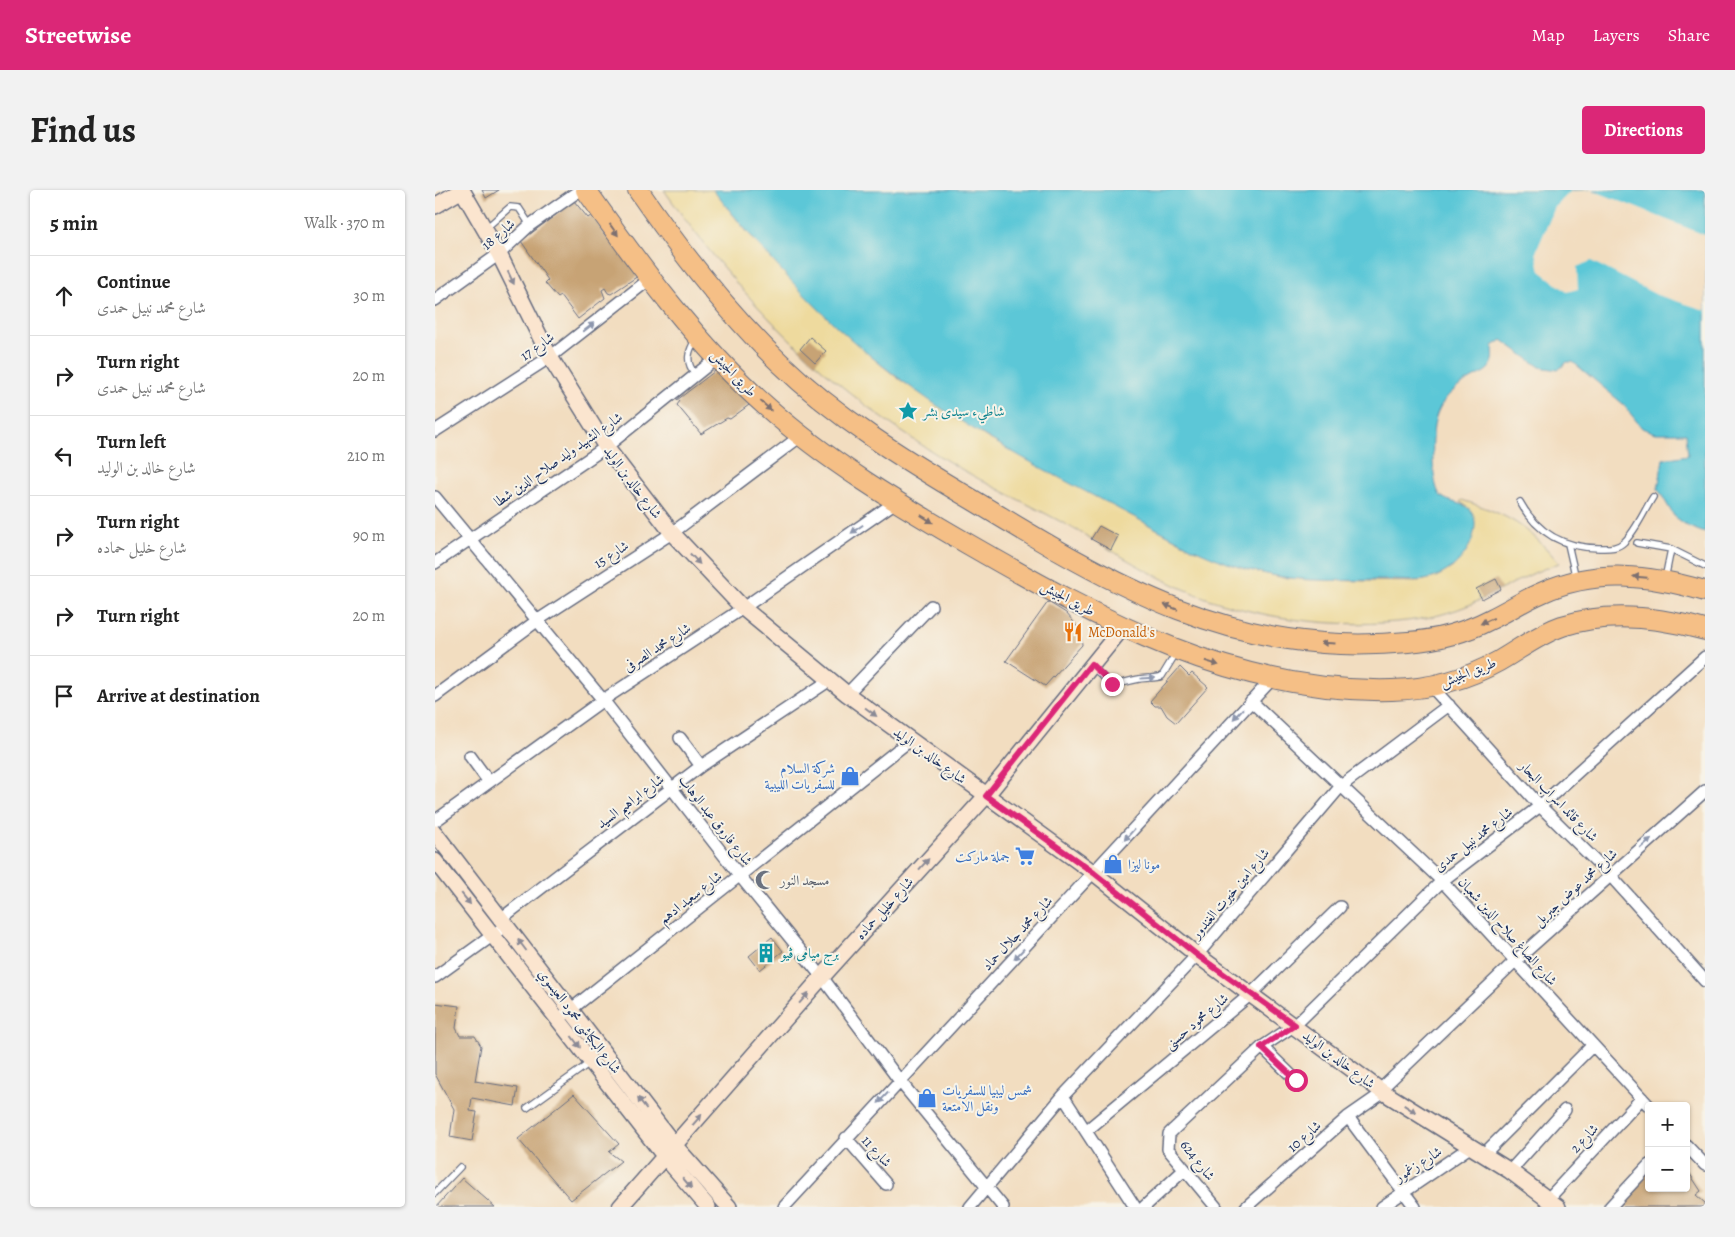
<!DOCTYPE html>
<html lang="en">
<head>
<meta charset="utf-8">
<style>
	:root { --surface:#fff; --page:#f2f2f2; --text:#222; --muted:#767676; --line:#e0e0e0; --accent:#db2777 }
	body { margin:0; font-family:Alegreya,Amiri,serif; background:var(--page); color:var(--text) }
	.controls { position:absolute; right:15px; bottom:15px; display:grid; overflow:hidden; border-radius:5px; box-shadow:0 1px 4px #0004 }
	.controls button { width:45px; height:45px; display:grid; place-items:center; padding:0; border:0; border-bottom:1px solid var(--line); background:var(--surface); color:var(--text); font:25px sans-serif }
	.stop { position:absolute; width:15px; height:15px; margin:-11px; border:4px solid #db2777; border-radius:50%; background:#fff }
	.stop.end { background:#db2777; border-color:#fff; box-shadow:0 1px 5px #0008 }
	.list { margin:0; padding:0; list-style:none }
	h2 { display:flex; justify-content:space-between; align-items:center; height:65px; margin:0; padding:0 20px; font-size:21px }
	h2 small { font-size:16px; font-weight:400; color:var(--muted) }
	.list li { display:grid; grid-template-columns:32px 1fr auto; gap:15px; align-items:center; box-sizing:border-box; height:80px; padding:0 20px; border-top:1px solid var(--line) }
	.list b { display:block; font-size:19px; white-space:nowrap }
	.list p { margin:0; font-size:16px; white-space:nowrap; color:var(--muted) }
	.list em { font-size:16px; font-style:normal; color:var(--muted) }
	.icon { flex:none; width:28px; height:28px; fill:none; stroke:currentColor; stroke-width:2; stroke-linecap:round; stroke-linejoin:round }
	.map { position:relative; flex:none; width:1270px; height:1017px; overflow:hidden; border-radius:5px }
	header { display:flex; align-items:center; gap:30px; box-sizing:border-box; height:70px; padding:0 25px; background:var(--accent); color:#fff }
	header strong { font-size:24px }
	nav { display:flex; gap:28px; margin-inline-start:auto; font-size:18px }
	.intro { display:flex; align-items:center; justify-content:space-between; box-sizing:border-box; height:120px; padding:0 30px }
	h1 { margin:0; font-size:35px }
	.button { padding:12px 22px; border-radius:5px; background:var(--accent); color:#fff; font-size:18px; font-weight:700 }
	main { display:flex; gap:30px; padding:0 30px }
	aside { flex:1; background:var(--surface); border-radius:5px; box-shadow:0 1px 4px #0004 }
	.map>svg:first-child { display:block }
	.sand { fill:#eeda9e; stroke:#84847e }
	.water { fill:#5cc7d7; stroke:#3c7b9a }
	.pier { fill:#f2ddc0 }
	.building { fill:#c7a375 }
	.lines { fill:none; stroke-linecap:round; stroke-linejoin:round }
	.lane-casing { stroke:#666c80; stroke-width:8 }
	.street-casing { stroke:#666c80; stroke-width:14 }
	.secondary-casing { stroke:#666c80; stroke-width:18 }
	.highway-casing { stroke:#666c80; stroke-width:22 }
	.lane { stroke:#fff; stroke-width:5.5 }
	.street { stroke:#fff; stroke-width:11 }
	.secondary { stroke:#fbe5cf; stroke-width:15 }
	.highway { stroke:#f5bf86; stroke-width:20 }
	.oneway { fill:#7d7070 }
	.oneway2 { fill:#8b8a96 }
	.oneway3 { fill:#8d97ae }
	.route { stroke:#db2777; stroke-width:6 }
	.labels { text-anchor:middle; stroke-width:4; stroke-linejoin:round; paint-order:stroke }
	.street-label { font-size:14px; fill:#1b2f5e; stroke:#f7f3e8 }
	.culture-label { font-size:14px; fill:#0d838f; stroke:#f7f3e8; text-anchor:start }
	.food-label { font-size:14px; fill:#c56008; stroke:#f7f3e8; text-anchor:start }
	.shop-label { font-size:14px; fill:#366cbe; stroke:#f7f3e8; text-anchor:end }
	.worship-label { font-size:14px; fill:#5b616d; stroke:#f7f3e8; text-anchor:start }
</style>
</head>
<body>
<header>
<strong>Streetwise</strong>
<nav><a>Map</a><a>Layers</a><a>Share</a></nav>
</header>
<div class="intro"><h1>Find us</h1><a class="button">Directions</a></div>
<main>
<aside>
<h2>5 min<small>Walk · 370 m</small></h2>
<ul class="list">
<li><svg class="icon" aria-label="ahead" viewBox="0 0 24 24"><path d="M12 20V5M6 11l6-6 6 6"/></svg><div><b>Continue</b><p>شارع محمد نبيل حمدى</p></div><em>30 m</em></li>
<li><svg class="icon" aria-label="right" viewBox="0 0 24 24"><path d="M7 20v-9h11M14 6l5 5-5 5"/></svg><div><b>Turn right</b><p>شارع محمد نبيل حمدى</p></div><em>20 m</em></li>
<li><svg class="icon" aria-label="left" viewBox="0 0 24 24"><path d="M17 20v-9H6M10 6l-5 5 5 5"/></svg><div><b>Turn left</b><p>شارع خالد بن الوليد</p></div><em>210 m</em></li>
<li><svg class="icon" aria-label="right" viewBox="0 0 24 24"><path d="M7 20v-9h11M14 6l5 5-5 5"/></svg><div><b>Turn right</b><p>شارع خليل حماده</p></div><em>90 m</em></li>
<li><svg class="icon" aria-label="right" viewBox="0 0 24 24"><path d="M7 20v-9h11M14 6l5 5-5 5"/></svg><div><b>Turn right</b></div><em>20 m</em></li>
<li><svg class="icon" aria-label="arrive" viewBox="0 0 24 24"><path d="M6 21V4h12l-3 4 3 4H6"/></svg><div><b>Arrive at destination</b></div></li>
</ul>
</aside>
<div class="map">
<svg width="1270" height="1017" viewBox="0 0 1270 1017">
	<rect width="100%" height="100%" fill="#f7f3e8"/>
	<filter id="ink" filterUnits="userSpaceOnUse"><feTurbulence type="fractalNoise" baseFrequency=".02" numOctaves="2"/><feDisplacementMap in="SourceGraphic" scale="10" xChannelSelector="R" yChannelSelector="G"/><feConvolveMatrix kernelMatrix="1 2 1 2 8 2 1 2 1" color-interpolation-filters="sRGB"/></filter>
	<filter id="wash" filterUnits="userSpaceOnUse"><feTurbulence type="fractalNoise" baseFrequency=".0096" numOctaves="4" result="noise"/><feDisplacementMap in="SourceGraphic" scale="20" xChannelSelector="R" yChannelSelector="G"/><feGaussianBlur stdDeviation="1.12" result="paint"/><feColorMatrix in="noise" values="0 0 0 0 0 0 0 0 0 0 0 0 0 0 0 0 0 1.4 0 .05"/><feComposite in="paint" operator="in"/></filter>
	<g filter="url(#wash)">
		<rect width="100%" height="100%" fill="#f2ddc0"/>
		<path class="sand" d="M229,0H278L313,43L433,164L461,187L551,247L759,359L810,379L845,387L874,390L981,392L1001,387L1018,377L1030,315L1025,312L1027,310C1074,325 1092,335 1124,373C1095,383 1070,398 1043,411C1018,423 989,430 961,432C894,438 820,428 758,403C714,385 674,358 632,335C590,312 546,292 506,267C395,200 303,106 229,0Z"/>
		<path class="water" d="M278,0H1270V343L1254,337L1239,326L1223,299L1228,269L1253,265L1251,243H1220L1207,238L1187,213L1138,172H1132L1123,180L1105,177L1067,150L1058,156C1058,162 1060,169 1056,175C1053,181 1047,183 1041,186C1019,198 1004,209 999,235C997,249 996,296 1006,306C1017,316 1038,310 1040,332C1041,355 1022,379 1000,387C985,393 971,390 955,390C912,390 869,393 827,383C803,378 781,369 759,359C659,304 552,256 461,186C390,133 333,68 278,0Z"/>
		<path class="pier" d="M1157,0L1270,45V120L1222,105L1156,71L1142,77L1143,99L1132,102L1105,81L1101,62L1120,17L1136,1Z"/>
		<g id="blocks">
			<path class="building" d="M47,0H64L51,8Z
				M139,11L153,28L157,25L172,48L179,46L206,84L176,104L173,103L170,98L167,100L170,108L143,129L126,106L123,108L110,93L113,90L86,51Z
				M375,147L391,161L380,173L365,159Z
				M284,178L315,209L312,213L314,215L295,229L292,228L266,244L242,215L245,211L242,210Z
				M664,336L683,346L676,360L656,349Z
				M1061,389L1066,399L1047,409L1041,399Z
				M613,412L631,423L638,431L646,443L647,455L610,496L571,471Z
				M745,477L754,486L757,483L773,497L741,533L732,526L726,516H720L715,511Z
				M337,747L348,761L325,780L314,766Z
				M0,813L24,816L21,838L25,846H40L46,856L40,891L83,898L80,916L37,908L35,921L42,922L37,951L15,947L19,919L0,884Z
				M139,904L184,954L174,962L186,971L136,1010L83,949Z
				M1251,978L1266,1001L1261,1005L1270,1013V1017H1176L1214,982V998H1251Z
				M27,988L60,1017H1Z"/>
		</g>
	</g>
	<g filter="url(#ink)">
		<use href="#blocks" fill-opacity="0" stroke="#666c80" stroke-width="1"/>
		<g class="lines">
			<defs>
				<path id="lane" d="M50,39L75,17L84,18L95,35
					M260,184C250,172 253,161 261,149
					M1085,312C1102,343 1129,358 1164,358C1173,358 1182,359 1189,352C1201,341 1209,321 1218,307
					M1202,353L1236,359L1270,376
					M1133,354L1141,389
					M1230,389L1236,359
					M657,476C682,501 673,495 704,489C712,487 720,489 727,486L741,463
					M92,918L156,872
					M0,1003L25,977"/>
				<path id="street" d="M0,110L64,64L95,35L145,0
					M0,241L115,167L216,88
					M0,307L168,510L305,686L387,787L464,890L568,1017
					M0,373L171,257L283,167
					M996,496L1105,616L1175,685L1270,791
					M412,504L496,416
					M0,506L103,430L237,343L367,245
					M816,511L1007,691L1214,916
					M245,548L266,576
					M35,566L54,592
					M0,631L168,510L308,418L462,311
					M67,728L266,576L395,490
					M0,787L72,735
					M129,825L474,551
					M827,857L861,890
					M945,900L1079,772L1270,601
					M628,906L700,1017
					M913,927L980,1017
					M651,941L816,804L905,717
					M411,948L451,994
					M1251,955L1270,975
					M1048,965L1158,855
					M1075,981L1130,920
					M1113,1009L1207,908
					M349,1017L837,489
					M535,1017L628,906L762,765L906,596L1014,515
					M709,1017L749,980
					M781,1017L733,959L734,944L739,939L827,857L860,835L1007,691L1105,616L1270,467
					M811,1017L913,927L949,902
					M947,1017L1035,957
					M1175,1017L1214,975"/>
				<path id="secondary" d="M0,16L27,0L64,64L115,167L171,257L237,343L308,418L412,504L659,683L762,765L945,900L1075,981L1123,1017
					M0,643L240,956L294,1017
					M0,671L230,967L273,1017
					M185,1017L387,787L551,606L688,437"/>
				<path id="highway" d="M151,0C203,74 264,157 332,217C392,271 464,314 533,354C665,430 800,504 957,500C994,499 1032,489 1064,471C1085,459 1104,444 1127,436C1174,421 1224,427 1270,440
					M203,0C245,61 291,121 345,173C402,228 470,270 538,310C678,395 801,469 973,452C1001,450 1031,442 1056,429C1073,421 1089,410 1106,403C1160,378 1215,385 1270,401"/>
			</defs>
			<use href="#lane" class="lane-casing"/>
			<use href="#street" class="street-casing"/>
			<use href="#secondary" class="secondary-casing"/>
			<use href="#highway" class="highway-casing"/>
			<use href="#lane" class="lane"/>
			<use href="#street" class="street"/>
			<use href="#secondary" class="secondary"/>
			<use href="#highway" class="highway"/>
		</g>
		<defs><path id="oneway-solid" d="M-6-.8H1V-3.2L6.5 0L1 3.2V.8H-6Z" transform="scale(1.25)"/></defs>
		<g class="oneway">
			<use href="#oneway-solid" transform="translate(179 40) rotate(54)"/>
			<use href="#oneway-solid" transform="translate(331 216) rotate(42)"/>
			<use href="#oneway-solid" transform="translate(492 329) rotate(32)"/>
			<use href="#oneway-solid" transform="translate(1205 387) rotate(-175)"/>
			<use href="#oneway-solid" transform="translate(736 417) rotate(-158)"/>
			<use href="#oneway-solid" transform="translate(1052 431) rotate(156)"/>
			<use href="#oneway-solid" transform="translate(893 453) rotate(-177)"/>
			<use href="#oneway-solid" transform="translate(777 473) rotate(18)"/>
		</g>
		<g class="oneway2">
			<use href="#oneway-solid" transform="translate(76 88) rotate(64)"/>
			<use href="#oneway-solid" transform="translate(260 369) rotate(47)"/>
			<use href="#oneway-solid" transform="translate(436 522) rotate(37)"/>
			<use href="#oneway-solid" transform="translate(489 674) rotate(-48)"/>
			<use href="#oneway-solid" transform="translate(31 709) rotate(51)"/>
			<use href="#oneway-solid" transform="translate(87 755) rotate(-127)"/>
			<use href="#oneway-solid" transform="translate(369 808) rotate(-49)"/>
			<use href="#oneway-solid" transform="translate(141 852) rotate(53)"/>
			<use href="#oneway-solid" transform="translate(207 913) rotate(-127)"/>
			<use href="#oneway-solid" transform="translate(975 919) rotate(33)"/>
			<use href="#oneway-solid" transform="translate(262 930) rotate(-49)"/>
			<use href="#oneway-solid" transform="translate(252 993) rotate(50)"/>
		</g>
		<g class="oneway3">
			<use href="#oneway-solid" transform="translate(154 137) rotate(-38)"/>
			<use href="#oneway-solid" transform="translate(422 339) rotate(145)"/>
			<use href="#oneway-solid" transform="translate(713 488) rotate(-3)"/>
			<use href="#oneway-solid" transform="translate(803 524) rotate(132)"/>
			<use href="#oneway-solid" transform="translate(694 645) rotate(132)"/>
			<use href="#oneway-solid" transform="translate(1211 653) rotate(-41)"/>
			<use href="#oneway-solid" transform="translate(584 764) rotate(133)"/>
			<use href="#oneway-solid" transform="translate(448 908) rotate(133)"/>
		</g>
	</g>
	<g class="lines" filter="url(#ink)">
		<path class="route" d="M677,494L656,474L551,606L659,683L762,765L860,835L826,857L861,890"/>
	</g>
	<defs>
		<symbol id="sight-bare" viewBox="-9 -9 18 18"><path d="M0-6L1.8-2.2L6-1.7L2.9 1.2L3.7 5.4L0 3.3L-3.7 5.4L-2.9 1.2L-6-1.7L-1.8-2.2Z" fill="#0f9aa8" stroke="#f7f3e8" stroke-width="2.5" paint-order="stroke"/></symbol>
		<symbol id="restaurant-bare" viewBox="-9 -9 18 18"><path d="M-5-6h1v4h1v-4h1v4h1v-4h1v5L-1.5 .5V6h-2V.5L-5-1ZM5-6V6H3V1.5H1.5Q1.5-4 5-6Z" fill="#e8710a" stroke="#f7f3e8" stroke-width="2.5" paint-order="stroke"/></symbol>
		<symbol id="shop-bare" viewBox="-9 -9 18 18"><path d="M-5-2.5h2.3a2.7 3.5 0 0 1 5.4 0H5L5.5 6h-11ZM-1.5-2.5h3a1.5 2.3 0 0 0-3 0Z" fill="#3f7fe0" stroke="#f7f3e8" stroke-width="2.5" paint-order="stroke"/></symbol>
		<symbol id="supermarket-bare" viewBox="-9 -9 18 18"><path d="M-6-5.5h2.5l.6 2H6L4.5 2H-2.5L-4.4-4H-6ZM-1.5 3.2a1.3 1.3 0 1 0 .1 0ZM3 3.2a1.3 1.3 0 1 0 .1 0Z" fill="#3f7fe0" stroke="#f7f3e8" stroke-width="2.5" paint-order="stroke"/></symbol>
		<symbol id="mosque-bare" viewBox="-9 -9 18 18"><path d="M3.5-4.9A6 6 0 1 0 3.5 4.9A5 5 0 1 1 3.5-4.9Z" fill="#6b7280" stroke="#f7f3e8" stroke-width="2.5" paint-order="stroke"/></symbol>
		<symbol id="building-bare" viewBox="-9 -9 18 18"><path d="M-4-6H4V6H1V3H-1V6H-4ZM-2.5-4.3h1.7v1.8h-1.7ZM.8-4.3h1.7v1.8H.8ZM-2.5-1h1.7V.8h-1.7ZM.8-1h1.7V.8H.8Z" fill="#0f9aa8" stroke="#f7f3e8" stroke-width="2.5" paint-order="stroke"/></symbol>
	</defs>
	<g fill-rule="evenodd">
		<use href="#sight-bare" x="459" y="207" width="28" height="28"/>
		<use href="#restaurant-bare" x="624" y="428" width="28" height="28"/>
		<use href="#shop-bare" x="401" y="572" width="28" height="28"/>
		<use href="#supermarket-bare" x="576" y="652" width="28" height="28"/>
		<use href="#shop-bare" x="664" y="660" width="28" height="28"/>
		<use href="#mosque-bare" x="316" y="676" width="28" height="28"/>
		<use href="#building-bare" x="317" y="749" width="28" height="28"/>
		<use href="#shop-bare" x="478" y="894" width="28" height="28"/>
	</g>
	<g class="labels">
		<g class="street-label">
			<text transform="translate(63 44) rotate(-41)" y="5">شارع 18</text>
			<text transform="translate(102 156) rotate(-35)" y="5">شارع 17</text>
			<text transform="translate(299 183) rotate(47)" y="5">طريق الجيش</text>
			<text transform="translate(123 269) rotate(-35)" y="5">شارع الشهيد وليد صلاح الدين شطا</text>
			<text transform="translate(198 292) rotate(53)" y="5">شارع خالد بن الوليد</text>
			<text transform="translate(176 364) rotate(-33)" y="5">شارع 15</text>
			<text transform="translate(633 408) rotate(28)" y="5">طريق الجيش</text>
			<text transform="translate(222 457) rotate(-33)" y="5">شارع محمد الصرفى</text>
			<text transform="translate(1033 482) rotate(-21)" y="5">طريق الجيش</text>
			<text transform="translate(495 565) rotate(36)" y="5">شارع خالد بن الوليد</text>
			<text transform="translate(195 611) rotate(-37)" y="5">شارع ابراهيم السيد</text>
			<text transform="translate(1124 611) rotate(46)" y="5">شارع قائد اسراب البحار</text>
			<text transform="translate(281 630) rotate(52)" y="5">شارع فاروق عبد الوهاب</text>
			<text transform="translate(1038 649) rotate(-38)" y="5">شارع محمد نبيل حمدى</text>
			<text transform="translate(1140 697) rotate(-42)" y="5">شارع محمد عوض جبريل</text>
			<text transform="translate(795 703) rotate(-50)" y="5">شارع امين خيرت الغندور</text>
			<text transform="translate(255 707) rotate(-38)" y="5">شارع سعيد ادهم</text>
			<text transform="translate(449 718) rotate(-48)" y="5">شارع خليل حماده</text>
			<text transform="translate(1073 741) rotate(48)" y="5">شارع الصاغ صلاح الدين شعبان</text>
			<text transform="translate(582 743) rotate(-47)" y="5">شارع محمد جلال حماد</text>
			<text transform="translate(145 831) rotate(53)" y="5">شارع البكباشى محمود العيسوي</text>
			<text transform="translate(761 831) rotate(-40)" y="5">شارع محمود حسنى</text>
			<text transform="translate(904 869) rotate(37)" y="5">شارع خالد بن الوليد</text>
			<text transform="translate(869 946) rotate(-41)" y="5">شارع 10</text>
			<text transform="translate(1149 948) rotate(-47)" y="5">شارع 2</text>
			<text transform="translate(442 961) rotate(48)" y="5">شارع 11</text>
			<text transform="translate(763 970) rotate(52)" y="5">شارع 624</text>
			<text transform="translate(983 974) rotate(-33)" y="5">شارع زغمور</text>
		</g>
		<g class="culture-label">
			<text x="488" y="226">شاطيء سيدى بشر</text>
			<text x="346" y="768">برج ميامى ڤيو</text>
		</g>
		<g class="food-label">
			<text x="653" y="447">McDonald's</text>
		</g>
		<g class="shop-label">
			<text x="400" y="583">شركة السلام<tspan x="400" dy="16">للسفريات الليبية</tspan></text>
			<text x="575" y="671">جملة ماركت</text>
			<text x="693" y="679" text-anchor="start">مونا ليزا</text>
			<text x="507" y="905" text-anchor="start">شمس ليبيا للسفريات<tspan x="507" dy="16">ونقل الامتعة</tspan></text>
		</g>
		<g class="worship-label">
			<text x="345" y="695">مسجد النور</text>
		</g>
	</g>
</svg>
<div class="controls">
<button>+</button>
<button>−</button>
</div>
<div class="stop" style="left:861px;top:890px"></div>
<div class="stop end" style="left:677px;top:494px"></div>
</div>
</main>
</body>
</html>
